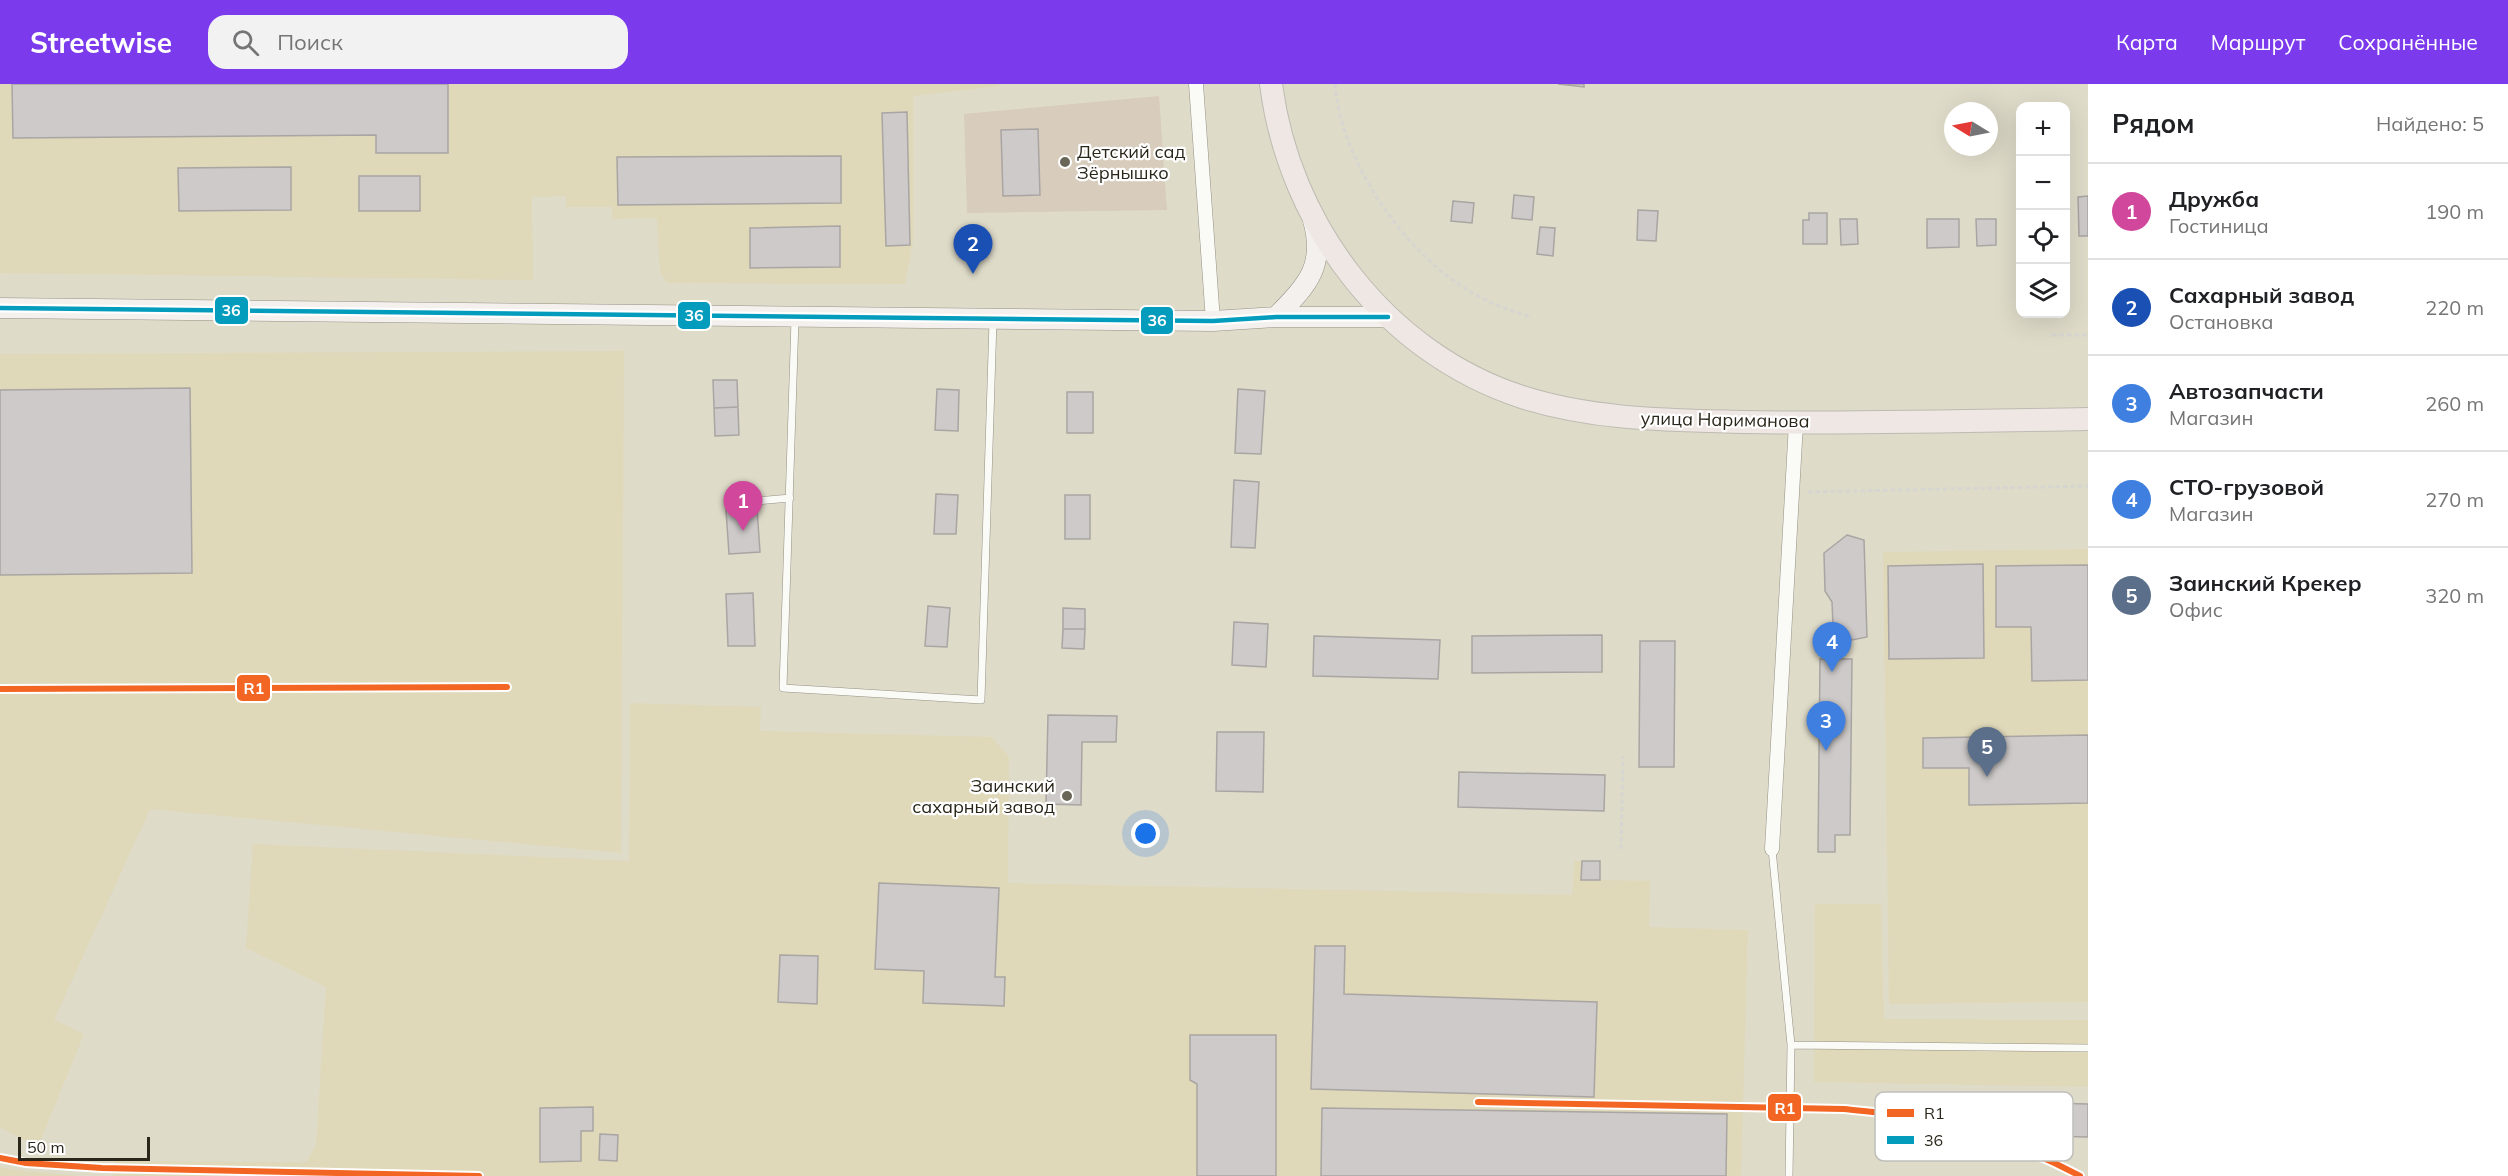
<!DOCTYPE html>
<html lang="ru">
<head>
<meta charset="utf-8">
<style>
	:root { --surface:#fff; --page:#f2f2f2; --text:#202124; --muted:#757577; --line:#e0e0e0; --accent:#7c3aed }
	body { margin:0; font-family:Mulish,sans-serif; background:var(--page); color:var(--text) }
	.controls { position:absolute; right:18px; top:18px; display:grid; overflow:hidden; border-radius:12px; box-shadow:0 6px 24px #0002 }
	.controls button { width:54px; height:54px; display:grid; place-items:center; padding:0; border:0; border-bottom:2px solid var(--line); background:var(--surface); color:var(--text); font:30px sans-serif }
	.compass { position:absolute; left:1944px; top:18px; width:54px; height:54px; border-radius:50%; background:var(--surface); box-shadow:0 6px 24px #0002; rotate:280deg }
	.scale { position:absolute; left:18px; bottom:15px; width:132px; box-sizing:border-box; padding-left:6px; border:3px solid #2a271a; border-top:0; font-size:16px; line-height:21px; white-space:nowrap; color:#2a271a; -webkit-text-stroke:4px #fff; paint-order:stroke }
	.you { position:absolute; left:1146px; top:750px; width:21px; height:21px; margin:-15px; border:4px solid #fff; border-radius:50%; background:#1a73e8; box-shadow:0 0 0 9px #1a73e833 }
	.badge { display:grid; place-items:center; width:39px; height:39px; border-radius:50%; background:var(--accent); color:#fff; font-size:20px; font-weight:700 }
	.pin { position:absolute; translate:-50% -50px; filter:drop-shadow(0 2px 3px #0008) }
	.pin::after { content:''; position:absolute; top:32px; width:21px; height:18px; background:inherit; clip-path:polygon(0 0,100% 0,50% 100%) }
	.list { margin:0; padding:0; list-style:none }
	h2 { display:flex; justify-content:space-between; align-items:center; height:78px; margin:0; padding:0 24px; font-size:26px }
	h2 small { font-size:20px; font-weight:400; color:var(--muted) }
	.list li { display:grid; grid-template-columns:39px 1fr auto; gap:18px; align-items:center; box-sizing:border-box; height:96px; padding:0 24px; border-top:2px solid var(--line) }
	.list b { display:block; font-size:22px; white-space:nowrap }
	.list p { margin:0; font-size:20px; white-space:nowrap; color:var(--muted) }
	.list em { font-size:20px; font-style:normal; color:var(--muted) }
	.icon { flex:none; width:33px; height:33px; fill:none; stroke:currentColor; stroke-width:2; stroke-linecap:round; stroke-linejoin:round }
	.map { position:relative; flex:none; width:2088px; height:1092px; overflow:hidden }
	header { display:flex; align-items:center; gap:36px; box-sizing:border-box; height:84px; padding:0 30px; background:var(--accent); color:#fff }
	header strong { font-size:28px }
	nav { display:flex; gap:33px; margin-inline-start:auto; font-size:21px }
	.search { width:420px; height:54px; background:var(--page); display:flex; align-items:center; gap:15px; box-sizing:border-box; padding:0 21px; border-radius:18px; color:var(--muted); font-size:22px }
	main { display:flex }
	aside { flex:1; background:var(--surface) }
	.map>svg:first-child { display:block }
	.built { fill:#dfd8b9 }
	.education { fill:#d8ccbc }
	.building { fill:#cecaca; stroke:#a9a5a2; stroke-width:1.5 }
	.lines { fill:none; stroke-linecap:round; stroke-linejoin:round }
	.lane-casing { stroke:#949184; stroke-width:8 }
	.street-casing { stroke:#949184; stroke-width:15 }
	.secondary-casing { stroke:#949184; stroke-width:21 }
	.primary-casing { stroke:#bdbbb2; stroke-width:24 }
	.path { stroke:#d6d5d0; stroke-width:3; stroke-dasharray:4.5 3; stroke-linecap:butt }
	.lane { stroke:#fafaf7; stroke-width:7 }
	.street { stroke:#fafaf7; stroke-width:14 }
	.secondary { stroke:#f4f0ee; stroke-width:20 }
	.primary { stroke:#eee7e3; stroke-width:22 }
	.bus-1-casing { stroke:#fff; stroke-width:9 }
	.bus-1 { stroke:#049cbc; stroke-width:4.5 }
	.rail-1-casing { stroke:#fff; stroke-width:10 }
	.rail-1 { stroke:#f26522; stroke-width:6 }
	.poi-dot { fill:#696657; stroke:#fff; stroke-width:2 }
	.labels { text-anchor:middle; stroke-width:4.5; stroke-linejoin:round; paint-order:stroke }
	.poi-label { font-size:18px; fill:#2a271a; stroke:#fff; text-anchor:start }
	.street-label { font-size:18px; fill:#2a271a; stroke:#fff }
	.key { fill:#fff; stroke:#bfbeba; stroke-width:1.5 }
	.key-label { font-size:16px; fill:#2a271a }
	.line-badge { stroke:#fff; stroke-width:2 }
	.badge-label { font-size:16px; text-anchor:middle; font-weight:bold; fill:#fff }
</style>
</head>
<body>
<header>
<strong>Streetwise</strong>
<div class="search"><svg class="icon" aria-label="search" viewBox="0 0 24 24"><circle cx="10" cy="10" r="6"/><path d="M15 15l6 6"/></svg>Поиск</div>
<nav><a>Карта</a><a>Маршрут</a><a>Сохранённые</a></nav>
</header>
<main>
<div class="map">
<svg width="2088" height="1092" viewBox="0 0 2088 1092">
	<rect width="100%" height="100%" fill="#dfdbc9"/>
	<path class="built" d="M0,0H998L999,2L913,12V157L905,200L668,199L660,189L657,134L613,135L612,123H566V112L532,113L533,196L0,189Z
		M624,267L621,769L150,725L54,936L84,950L38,1063L0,1043V270Z
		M2088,465V918L1889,920L1883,468Z
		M630,619L761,623L760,647L992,653L1009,673L1008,799L1572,811L1574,777H1600V796L1650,797L1649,843L1748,846L1741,1092H113L114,1077L306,1078L316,1061L326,903L246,864L253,760L629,777Z
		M1815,820H1881L1884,935L2088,936V1003L1814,998Z
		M0,1083L24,1087L82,1092H0Z"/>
	<path class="education" d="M1159,12L1167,126L967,129L964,30Z"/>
	<path class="building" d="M12,0H448V69H376V51L13,54Z
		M1558,0H1584V3Z
		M907,28L910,161L886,162L882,29Z
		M1038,45L1040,111L1003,112L1001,46Z
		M841,72V119L618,121L617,73Z
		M291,83V126L179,127L178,84Z
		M359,92H420V127H359Z
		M1514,111L1534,113L1532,136L1512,134Z
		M2088,112V152H2079L2078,113Z
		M1453,117L1474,119L1472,139L1451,137Z
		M1638,126L1658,127L1656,157L1637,156Z
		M1809,129H1827V160H1803V136H1809Z
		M1840,135H1857L1858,160L1841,161Z
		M1927,135H1959V163L1927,164Z
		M1976,135H1996V161L1977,162Z
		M840,142V183L750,184V144Z
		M1540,143L1555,144L1553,172L1537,170Z
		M713,296H737L738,323L714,324Z
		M190,304L192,489L0,491V306Z
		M937,305L959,306L958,347L935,346Z
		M1238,305L1265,307L1261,370L1235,369Z
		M1067,308H1093V349H1067Z
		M738,323L739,351L715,352L714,324Z
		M1234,396L1259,398L1255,464L1231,463Z
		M936,410L958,411L956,450H934Z
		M1065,411H1090V455H1065Z
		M757,424L760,468L729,470L726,426Z
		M1847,451L1864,456L1867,553L1852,556L1833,542L1832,518L1825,507L1824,469Z
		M1983,480L1984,574L1889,575L1888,482Z
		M2088,481V596L2032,597L2031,543H1996V482Z
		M753,509L755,562H728L726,510Z
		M928,522L950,524L947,563L925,562Z
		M1063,524L1085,525V545H1063Z
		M1234,538L1268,540L1266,583L1232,581Z
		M1063,545H1085L1084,565L1062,564Z
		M1602,551V588L1472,589V552Z
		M1314,552L1440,556L1438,595L1313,592Z
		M1640,557H1675L1674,683H1639Z
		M1820,575H1852L1850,751H1835V768H1818Z
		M1048,631L1117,632L1116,658H1082L1081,721L1046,720Z
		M1217,648H1264L1263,708L1216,707Z
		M2088,651V719L1969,721V684H1923V654Z
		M1459,688L1605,691L1604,727L1458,723Z
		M1582,777H1600V796H1581Z
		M879,799L999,804L995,893H1005L1004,922L923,919L924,887L875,885Z
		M1315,862H1345L1344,910L1597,918L1594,1013L1311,1005Z
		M780,871L818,872L817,920L778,918Z
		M1190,951H1276V1092H1197V1000L1190,996Z
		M2049,1019L2088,1020V1053L2048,1052Z
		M593,1023V1047H581V1077L540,1078V1024Z
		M1322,1024L1727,1030L1726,1092H1321Z
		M600,1050L618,1051L617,1077L599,1076Z"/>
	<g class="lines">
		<defs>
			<path id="lane" d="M795,235L783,604L981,616L993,237
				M736,419L790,414
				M1772,765L1791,961L1789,1092
				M1791,961L2088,964"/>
			<path id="street" d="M1196,0L1213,237
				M1772,765L1796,339"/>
			<path id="secondary" d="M0,224L1213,237L1276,233H1388
				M1276,233C1307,201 1326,183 1313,136"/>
			<path id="primary" d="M1271,0C1289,141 1386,269 1522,313C1594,336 1669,336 1744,338C1859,340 1973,337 2088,335"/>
		</defs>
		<use href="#lane" class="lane-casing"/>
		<use href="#street" class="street-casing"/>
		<use href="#secondary" class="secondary-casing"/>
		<use href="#primary" class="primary-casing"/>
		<path class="path" d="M1335,0C1340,69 1392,149 1446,191C1472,211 1500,225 1532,233
			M2052,251H2088
			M1808,408L2088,402
			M1621,765L1623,672"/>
		<use href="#lane" class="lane"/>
		<use href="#street" class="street"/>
		<use href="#secondary" class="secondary"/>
		<use href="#primary" class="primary"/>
		<defs>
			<path id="bus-1" d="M0,224L1213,237L1276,233H1388"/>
		</defs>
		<use href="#bus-1" class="bus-1-casing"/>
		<use href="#bus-1" class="bus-1"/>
		<defs>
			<path id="rail-1" d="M0,605L507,603
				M1478,1018L1844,1025C1880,1029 1919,1032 1955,1042C1997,1054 2041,1071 2080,1092
				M0,1074L26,1079L102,1084L479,1092"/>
		</defs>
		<use href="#rail-1" class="rail-1-casing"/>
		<use href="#rail-1" class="rail-1"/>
	</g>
	<g class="poi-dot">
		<circle cx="1065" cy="78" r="6"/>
		<circle cx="1067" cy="712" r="6"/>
	</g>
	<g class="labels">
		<g class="poi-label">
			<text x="1077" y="74">Детский сад<tspan x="1077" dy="21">Зёрнышко</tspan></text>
			<text x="1055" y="708" text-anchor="end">Заинский<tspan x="1055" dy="21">сахарный завод</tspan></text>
		</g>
		<g class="street-label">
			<text transform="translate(1725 336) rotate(1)" y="6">улица Нариманова</text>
		</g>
	</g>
	<rect x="1875" y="1008" width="198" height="69" rx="9" class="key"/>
	<rect x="1887" y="1025" width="27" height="8" fill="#f26522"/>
	<rect x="1887" y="1052" width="27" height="8" fill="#049cbc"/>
	<g class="key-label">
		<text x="1924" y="1035">R1</text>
		<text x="1924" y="1062">36</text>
	</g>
	<g class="line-badge">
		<rect x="214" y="212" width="35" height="29" rx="6" fill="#049cbc"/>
		<rect x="677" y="217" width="34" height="29" rx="6" fill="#049cbc"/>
		<rect x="1140" y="222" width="34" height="29" rx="6" fill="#049cbc"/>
		<rect x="236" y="590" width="35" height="28" rx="6" fill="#f26522"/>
		<rect x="1767" y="1009" width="35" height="29" rx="6" fill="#f26522"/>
	</g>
	<g class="badge-label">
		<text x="231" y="232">36</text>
		<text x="694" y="237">36</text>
		<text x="1157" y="242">36</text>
		<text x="254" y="610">R1</text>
		<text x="1785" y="1030">R1</text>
	</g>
</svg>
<div class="controls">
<button>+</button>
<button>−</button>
<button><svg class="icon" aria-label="locate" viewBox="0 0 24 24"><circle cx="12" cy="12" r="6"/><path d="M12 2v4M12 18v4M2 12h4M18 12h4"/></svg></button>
<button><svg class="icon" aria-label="layers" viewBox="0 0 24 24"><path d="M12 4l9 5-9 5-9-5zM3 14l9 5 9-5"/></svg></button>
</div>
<svg class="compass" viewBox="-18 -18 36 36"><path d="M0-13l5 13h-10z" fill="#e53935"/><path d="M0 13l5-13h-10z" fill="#757577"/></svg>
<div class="scale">50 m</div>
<div class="you"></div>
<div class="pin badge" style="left:743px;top:447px;background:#d1479c">1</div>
<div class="pin badge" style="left:973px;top:190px;background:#1a4fb4">2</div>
<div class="pin badge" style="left:1826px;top:667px;background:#3f7fe0">3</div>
<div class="pin badge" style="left:1832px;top:588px;background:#3f7fe0">4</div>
<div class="pin badge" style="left:1987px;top:693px;background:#5c6f8a">5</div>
</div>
<aside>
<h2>Рядом<small>Найдено: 5</small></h2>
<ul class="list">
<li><span class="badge" style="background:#d1479c">1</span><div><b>Дружба</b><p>Гостиница</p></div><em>190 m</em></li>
<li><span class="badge" style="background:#1a4fb4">2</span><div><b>Сахарный завод</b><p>Остановка</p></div><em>220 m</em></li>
<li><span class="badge" style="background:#3f7fe0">3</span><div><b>Автозапчасти</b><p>Магазин</p></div><em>260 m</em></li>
<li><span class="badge" style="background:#3f7fe0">4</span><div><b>СТО-грузовой</b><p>Магазин</p></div><em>270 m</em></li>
<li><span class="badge" style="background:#5c6f8a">5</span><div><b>Заинский Крекер</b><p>Офис</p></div><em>320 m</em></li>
</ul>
</aside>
</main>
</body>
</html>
